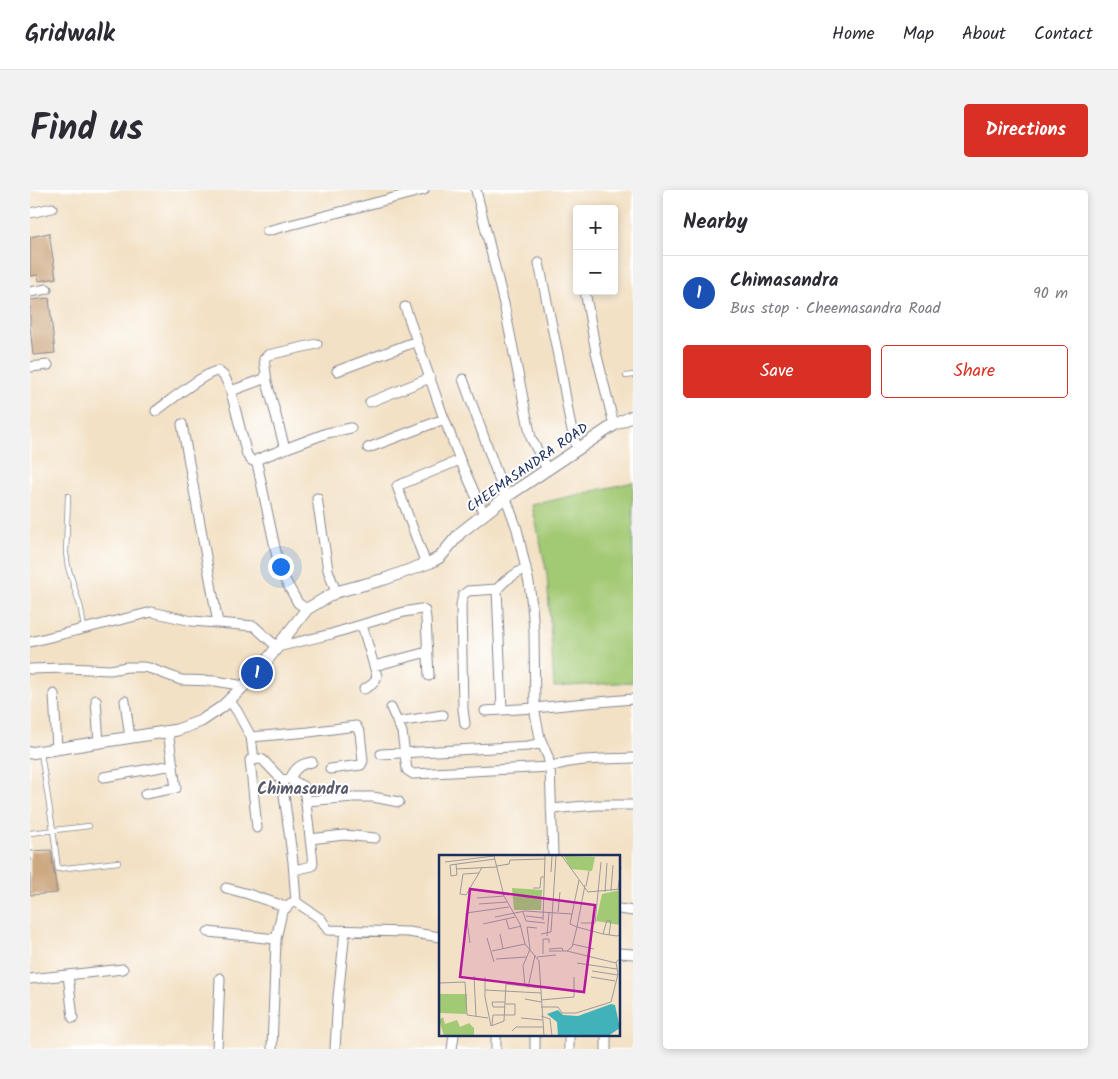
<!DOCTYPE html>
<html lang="en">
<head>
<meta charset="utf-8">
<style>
	:root { --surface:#fff; --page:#f2f2f3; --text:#2b2b33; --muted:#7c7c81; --line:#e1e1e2; --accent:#d93025 }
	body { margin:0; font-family:Kalam,sans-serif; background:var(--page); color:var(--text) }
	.controls { position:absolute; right:15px; top:15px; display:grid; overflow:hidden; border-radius:5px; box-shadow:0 2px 8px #0003 }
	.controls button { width:45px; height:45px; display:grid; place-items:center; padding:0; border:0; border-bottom:1px solid var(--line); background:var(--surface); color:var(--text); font:25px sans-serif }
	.you { position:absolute; left:250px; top:376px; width:18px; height:18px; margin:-12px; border:4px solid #fff; border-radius:50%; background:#1a73e8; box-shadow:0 0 0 8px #1a73e833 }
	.badge { display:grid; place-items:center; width:32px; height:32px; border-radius:50%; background:var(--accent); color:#fff; font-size:16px; font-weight:700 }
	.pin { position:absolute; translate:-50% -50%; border:2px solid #fff; box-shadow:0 1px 5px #0006 }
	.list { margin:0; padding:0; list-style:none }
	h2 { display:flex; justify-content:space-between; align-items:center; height:65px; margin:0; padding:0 20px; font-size:21px }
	h2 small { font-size:16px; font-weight:400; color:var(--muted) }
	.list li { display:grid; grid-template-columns:32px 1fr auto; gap:15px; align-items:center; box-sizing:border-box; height:75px; padding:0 20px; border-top:1px solid var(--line) }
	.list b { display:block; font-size:19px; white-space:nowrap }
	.list p { margin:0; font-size:16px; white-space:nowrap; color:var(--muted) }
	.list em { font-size:16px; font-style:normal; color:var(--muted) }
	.actions { display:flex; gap:10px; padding:15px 20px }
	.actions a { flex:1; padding:11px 0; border:1px solid var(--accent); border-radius:5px; text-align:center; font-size:18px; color:var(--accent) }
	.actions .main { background:var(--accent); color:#fff }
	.map { position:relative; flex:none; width:603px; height:859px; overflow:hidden; border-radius:5px }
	header { display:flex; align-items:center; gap:30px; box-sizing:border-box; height:70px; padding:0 25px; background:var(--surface); border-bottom:1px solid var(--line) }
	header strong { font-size:24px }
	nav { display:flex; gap:28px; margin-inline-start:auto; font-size:18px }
	.intro { display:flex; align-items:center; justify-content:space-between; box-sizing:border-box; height:120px; padding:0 30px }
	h1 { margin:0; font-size:35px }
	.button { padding:12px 22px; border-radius:5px; background:var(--accent); color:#fff; font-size:18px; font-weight:700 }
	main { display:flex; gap:30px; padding:0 30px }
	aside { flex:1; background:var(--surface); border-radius:5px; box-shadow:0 2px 8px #0003 }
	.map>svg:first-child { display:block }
	.green { fill:#a2c973; stroke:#5e7c68 }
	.building { fill:#cda982 }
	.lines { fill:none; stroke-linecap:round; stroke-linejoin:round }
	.service-casing { stroke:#878892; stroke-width:6 }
	.minor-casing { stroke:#878892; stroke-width:11 }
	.tertiary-casing { stroke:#878892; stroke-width:13 }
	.service { stroke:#fff; stroke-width:4.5 }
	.minor { stroke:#fff; stroke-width:9 }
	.tertiary { stroke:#fff; stroke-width:11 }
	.labels { text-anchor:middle; stroke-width:4; stroke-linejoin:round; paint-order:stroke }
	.street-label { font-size:14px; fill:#1b2f5e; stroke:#fff }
	.quarter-label { font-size:16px; font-weight:bold; fill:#595a6b; stroke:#fff }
	.inset-road { fill:none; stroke:#9d9a9c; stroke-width:1 }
	.view { fill:#b5179e; fill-opacity:0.15; stroke:#b5179e; stroke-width:2.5 }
	.inset-edge { fill:none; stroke:#1b2f5e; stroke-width:2.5 }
</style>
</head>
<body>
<header>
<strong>Gridwalk</strong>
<nav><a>Home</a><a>Map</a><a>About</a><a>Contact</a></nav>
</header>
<div class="intro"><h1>Find us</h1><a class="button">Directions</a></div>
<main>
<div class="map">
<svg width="603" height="859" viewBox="0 0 603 859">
	<rect width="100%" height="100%" fill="#fff"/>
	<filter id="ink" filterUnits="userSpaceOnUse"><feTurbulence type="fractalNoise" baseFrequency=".02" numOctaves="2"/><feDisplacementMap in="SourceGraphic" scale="10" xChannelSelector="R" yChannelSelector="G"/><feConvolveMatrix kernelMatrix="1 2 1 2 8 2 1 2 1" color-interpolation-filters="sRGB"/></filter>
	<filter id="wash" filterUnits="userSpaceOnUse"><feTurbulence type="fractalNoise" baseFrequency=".0096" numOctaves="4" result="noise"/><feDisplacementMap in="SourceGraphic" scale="20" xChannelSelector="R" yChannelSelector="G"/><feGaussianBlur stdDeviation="1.12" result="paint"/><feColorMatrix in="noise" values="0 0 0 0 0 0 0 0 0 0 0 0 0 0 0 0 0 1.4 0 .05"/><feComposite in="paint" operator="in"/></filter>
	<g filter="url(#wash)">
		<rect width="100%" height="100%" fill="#f3e1c5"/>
		<path class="green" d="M603,292V492L524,497L517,384L502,315Z"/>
		<g id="blocks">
			<path class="building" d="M19,43L26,88L9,91L8,85L0,86V47Z
				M19,108L25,163L3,165L0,136V110Z
				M21,660L27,703L0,705V661Z"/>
		</g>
	</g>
	<g filter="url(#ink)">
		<use href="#blocks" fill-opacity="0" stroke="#878892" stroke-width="1"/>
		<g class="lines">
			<defs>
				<path id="service" d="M596,186L603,185
					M38,306L36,363L38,377L51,419L54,438
					M11,563L23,640L28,679L88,672
					M0,643L59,636"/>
				<path id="minor" d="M446,0L474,114L501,248L517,279
					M0,23L22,18
					M237,41L394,0
					M509,73L531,180L540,232L547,259
					M555,101L566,162L584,235
					M0,102L17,99
					M375,117L412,223L430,270L454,324
					M0,177L18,175
					M307,181L387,151
					M433,189L487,339L499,393L502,416L504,442L505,523L510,548L518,567L520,577L523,666
					M201,201L231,190L234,189L236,184
					M340,212L400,188
					M126,221C137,213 177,181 188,181L194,186L200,198L217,265L221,270L227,273
					M152,234L188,433
					M338,258L414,229
					M255,259L237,192L234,169L238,165L287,154
					M287,308L298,380L306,402
					M396,374L367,296L430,270
					M467,399L472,520
					M277,419L268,413L250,381L227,273L228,269L297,243L321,238
					M332,435L347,486C345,493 341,496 334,499
					M0,452L122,422L162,431L224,436L247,457L301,444L374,422L391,419L395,421L396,429L399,486
					M344,476L397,462
					M0,479L37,478L80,480L97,477H112L119,478L151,490L186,491L214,496
					M24,504L27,559
					M66,510L69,553
					M199,510L207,521L221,547L224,570
					M95,511L100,548
					M361,518L372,542L377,580L383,584L520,577C547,568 575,569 603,568
					M455,521L505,518L545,514L603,509
					M367,532L413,525
					M435,534L433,519L431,415L433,405L438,401L467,399L475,391L496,377
					M221,547L279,542L326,536L330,543L333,571L331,575L300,579
					M351,564L498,556L512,553
					M74,587L143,575
					M260,589C265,578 270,574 282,572
					M252,590L260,589L274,597L283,673L282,676L264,680
					M115,604L146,598L138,541
					M276,611L324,607H343L369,612
					M521,619L567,615H603
					M227,638L220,570L230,569L233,570L252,590L263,672L266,712
					M280,649L314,645L345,648
					M196,698L218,704L257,717
					M266,712L291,729L298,740L378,742L410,747
					M589,719L603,721
					M178,742L246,749
					M589,763L603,764
					M38,785L43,828
					M0,789L93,779
					M187,859L190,788
					M242,859L246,749L252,722L261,713L266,712
					M305,859L308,807L315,741
					M422,859L424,845
					M466,859V845
					M505,859V845
					M539,859V845
					M576,859V845"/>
				<path id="tertiary" d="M0,563L147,540L171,531L192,517L227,483L277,419L306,402L355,389L401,372L410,367L430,343L476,307L584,235L603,226"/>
			</defs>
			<use href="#service" class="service-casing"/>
			<use href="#minor" class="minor-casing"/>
			<use href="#tertiary" class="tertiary-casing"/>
			<use href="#service" class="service"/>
			<use href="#minor" class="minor"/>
			<use href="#tertiary" class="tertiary"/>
		</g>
	</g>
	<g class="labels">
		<g class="street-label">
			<text transform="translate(497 277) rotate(-35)" y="5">CHEEMASANDRA ROAD</text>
		</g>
		<g class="quarter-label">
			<text x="273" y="604">Chimasandra</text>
		</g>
	</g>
	<g transform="translate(409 665)">
		<rect width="181" height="181" fill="#f3e1c5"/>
		<path d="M125,1L156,2L153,16L132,14ZM73,33L103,35L102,55H75ZM181,35V70L157,66L163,39ZM1,139H28L27,159L1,158ZM4,162L6,169L18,165L21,172L30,168L35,173V181H5L0,165Z" fill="#a2c973"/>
		<path d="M172,149L176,150L181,173L169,181H119L118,167L108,159L119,155L124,160L139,161Z" fill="#42b2ba"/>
		<path class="inset-road" d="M55,1L65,41L81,69L86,89L100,106L105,181M123,1L149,37L182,34M6,7L55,1M17,9L18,20L12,21L11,10L56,4M58,11L70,9L71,5L106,4M17,14L58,12M112,17L113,1M40,18L24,19L21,39L27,40L34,28L40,18L43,12M147,31L150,16M94,33H101L102,22H106M179,34L182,12M172,36L174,10M166,37L168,8M38,43L65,41M40,49L68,47M84,57L87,66L106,68M119,57L121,37M133,59L131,69L138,72L146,30M87,61L104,63M56,62L86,56L133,59L140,25M67,64L70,74L82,71M104,65L106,1M142,68H156L162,7M44,69L76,62M61,79L64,94M102,79L112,77L117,1M164,79L168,65L172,66L170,80M108,81L110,57M48,83L55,107M31,88L27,58L70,52M133,89L155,94M110,94L123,93L124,96M53,96L86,89M110,96H128M128,96L133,92L138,72L164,79L178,81L182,79M128,96L177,108M104,99V84H110V88M98,102L117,100M57,104L87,102M138,108L178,114M153,116L179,120M35,121L37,161M46,122V142L52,171L65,166L67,129L102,133M152,122L176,126M0,128L26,127L28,160L49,163M86,131L84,111L91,94L88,72L98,73M89,133L96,100M46,135L102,138M86,144L102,147M102,145L135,142V122M66,152H54L53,147H66M102,152H119L123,158H137L172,147L179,119L177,107L182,103M102,161L111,164L113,181M82,163L103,165M53,170L54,160H76V149H66M73,176L77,172H104"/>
		<path class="view" d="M31,34L156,50L145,137L21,122Z"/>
		<rect width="181" height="181" class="inset-edge"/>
	</g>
</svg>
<div class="controls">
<button>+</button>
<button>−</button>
</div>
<div class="you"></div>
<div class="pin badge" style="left:227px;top:483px;background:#1a4fb4">1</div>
</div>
<aside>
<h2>Nearby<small></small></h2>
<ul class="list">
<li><span class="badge" style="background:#1a4fb4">1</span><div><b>Chimasandra</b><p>Bus stop · Cheemasandra Road</p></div><em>90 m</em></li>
</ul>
<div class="actions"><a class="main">Save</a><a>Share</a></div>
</aside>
</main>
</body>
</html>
